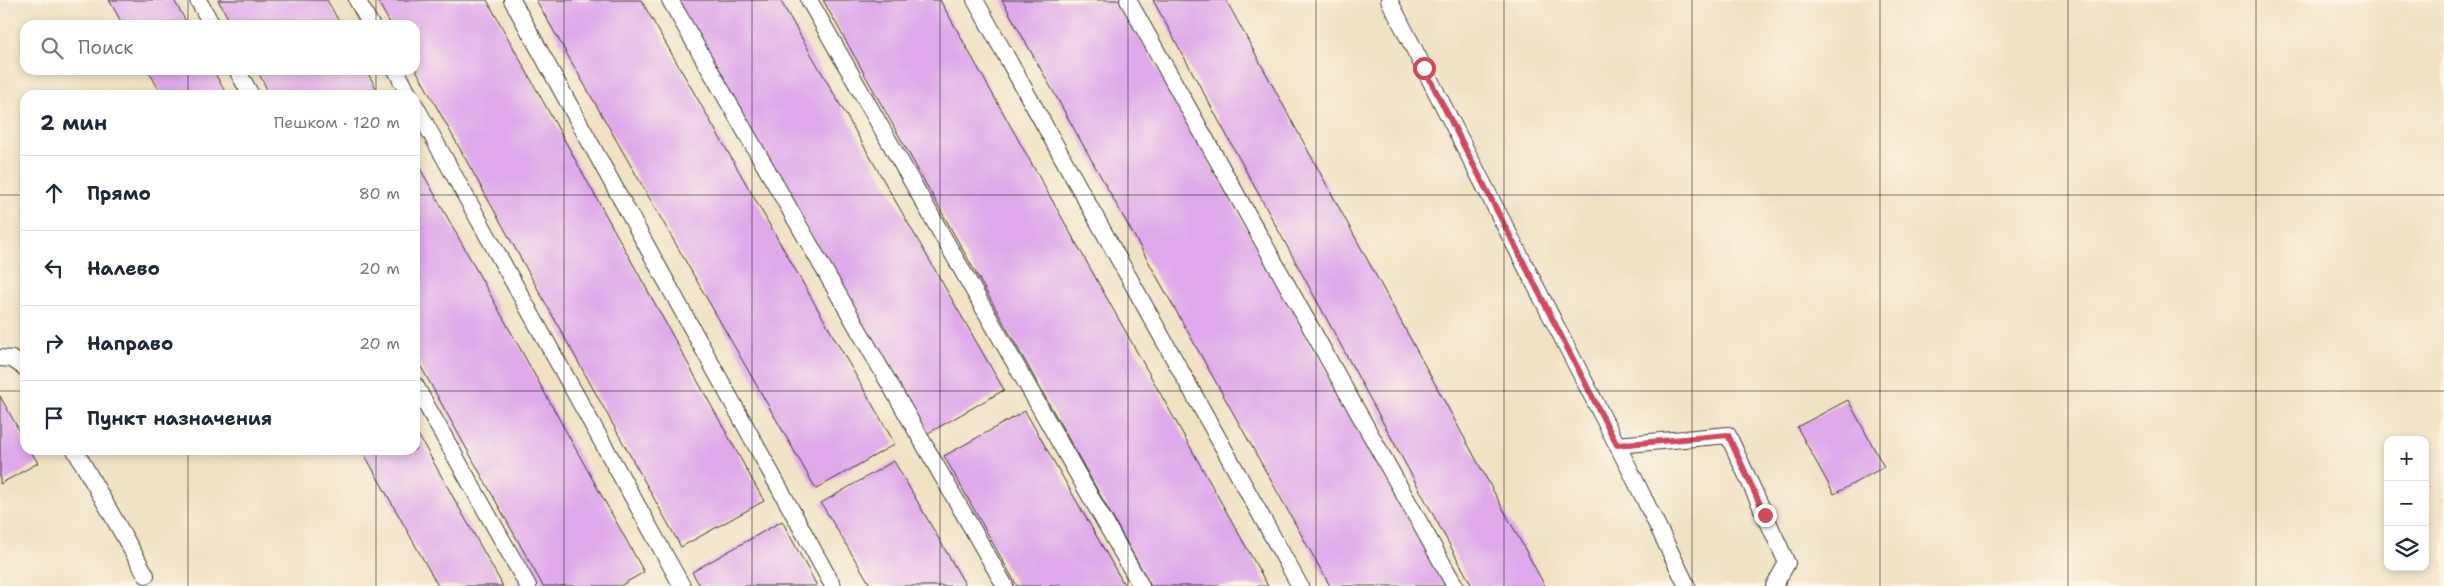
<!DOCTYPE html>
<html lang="ru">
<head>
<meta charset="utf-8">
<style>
	:root { --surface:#fff; --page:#f6f6f7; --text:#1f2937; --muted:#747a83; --line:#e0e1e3 }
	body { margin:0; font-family:"Shantell Sans",sans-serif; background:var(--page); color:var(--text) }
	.controls { position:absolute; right:15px; bottom:15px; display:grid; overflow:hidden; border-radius:10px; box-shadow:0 2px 8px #0003 }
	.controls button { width:45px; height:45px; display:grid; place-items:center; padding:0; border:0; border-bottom:1px solid var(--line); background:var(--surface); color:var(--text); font:25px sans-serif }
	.stop { position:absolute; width:15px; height:15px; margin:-11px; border:4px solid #d1495b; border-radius:50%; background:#fff }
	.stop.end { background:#d1495b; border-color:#fff; box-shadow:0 1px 5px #0008 }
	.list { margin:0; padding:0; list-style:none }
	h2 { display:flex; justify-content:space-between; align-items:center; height:65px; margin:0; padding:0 20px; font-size:21px }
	h2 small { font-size:16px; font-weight:400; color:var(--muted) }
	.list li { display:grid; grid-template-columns:32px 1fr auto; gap:15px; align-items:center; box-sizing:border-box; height:75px; padding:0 20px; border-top:1px solid var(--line) }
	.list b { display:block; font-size:19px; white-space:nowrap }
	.list em { font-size:16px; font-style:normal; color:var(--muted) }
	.icon { flex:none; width:28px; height:28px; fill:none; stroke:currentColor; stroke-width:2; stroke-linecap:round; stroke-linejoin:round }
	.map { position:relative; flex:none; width:2444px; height:586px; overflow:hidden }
	.search { position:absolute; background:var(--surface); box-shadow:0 2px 8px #0003; left:20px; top:20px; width:400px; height:55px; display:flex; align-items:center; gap:12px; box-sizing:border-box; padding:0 18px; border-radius:15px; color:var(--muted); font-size:19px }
	.panel { position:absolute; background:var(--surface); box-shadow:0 2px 8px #0003; left:20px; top:90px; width:400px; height:365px; border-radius:15px }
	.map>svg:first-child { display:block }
	.building { fill:#dfa9eb }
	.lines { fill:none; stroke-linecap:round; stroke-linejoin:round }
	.service-casing { stroke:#3c3a35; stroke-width:18 }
	.service { stroke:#fff; stroke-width:16 }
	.route { stroke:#d1495b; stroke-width:6 }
	.grid { fill:none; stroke:#1c1c1c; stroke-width:1; stroke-opacity:0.55 }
</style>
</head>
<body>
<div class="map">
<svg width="2444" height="586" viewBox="0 0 2444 586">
	<rect width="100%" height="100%" fill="#fcf5e5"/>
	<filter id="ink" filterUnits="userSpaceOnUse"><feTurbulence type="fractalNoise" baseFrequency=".02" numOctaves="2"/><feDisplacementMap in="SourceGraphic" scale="10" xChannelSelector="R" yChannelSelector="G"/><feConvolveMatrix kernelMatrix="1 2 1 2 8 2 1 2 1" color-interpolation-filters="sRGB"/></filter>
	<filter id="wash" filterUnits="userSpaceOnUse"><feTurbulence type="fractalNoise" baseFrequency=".0096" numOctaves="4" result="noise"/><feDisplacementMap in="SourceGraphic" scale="20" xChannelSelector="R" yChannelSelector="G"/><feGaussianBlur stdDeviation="1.12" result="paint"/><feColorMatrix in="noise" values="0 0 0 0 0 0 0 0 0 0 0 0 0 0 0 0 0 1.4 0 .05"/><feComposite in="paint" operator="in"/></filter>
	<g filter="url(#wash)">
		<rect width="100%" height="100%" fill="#f1e2c4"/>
		<g id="blocks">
			<path class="building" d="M109,0H174L188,25H123Z
				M218,0H327L341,25H232Z
				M377,0H487L764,501L681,547L415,68V25H391Z
				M536,0H641L895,444L816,489Z
				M676,0H780L1004,390L925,435Z
				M823,0H940L1268,586H1151Z
				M1002,0H1119L1446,586H1330Z
				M1153,0H1226L1545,586H1472Z
				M148,70H213L227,95H162Z
				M257,70H366L380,95H270Z
				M415,159L644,572L620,586H543L415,356Z
				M0,396L25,441V450H30L38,463L0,484Z
				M1848,400L1884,467L1834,494L1797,427Z
				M1025,411L1125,586H1017L944,456Z
				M415,429L503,586H438L362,450H415Z
				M894,461L966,586H871L821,503Z
				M782,521L817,586H700L692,572Z"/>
		</g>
	</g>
	<g filter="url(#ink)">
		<use href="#blocks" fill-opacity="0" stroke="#3c3a35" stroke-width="1"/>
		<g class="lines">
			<defs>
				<path id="service" d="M198,0L212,25
					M357,0L371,25
					M512,0L833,586
					M670,0L1005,586
					M809,0L1141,586
					M975,0L1300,586
					M1128,0L1455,586
					M1389,0L1631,472L1687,586
					M237,70L251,95
					M396,70L409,95
					M415,105L682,586
					M0,358L12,359L25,368
					M415,385L528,586
					M1617,445L1728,435L1787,563L1774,586
					M75,450L146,575"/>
			</defs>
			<use href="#service" class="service-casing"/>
			<use href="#service" class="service"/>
		</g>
	</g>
	<g class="lines" filter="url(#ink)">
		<path class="route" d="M1424,68L1617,445L1728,435L1765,515"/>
	</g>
	<path class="grid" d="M188,0V25M376,0V25M564,0V586M752,0V586M940,0V586M1128,0V586M1316,0V586M1504,0V586M1692,0V586M1880,0V586M2068,0V586M2256,0V586M188,70V95M376,70V95M0,195H25M415,195H2444M0,391H25M415,391H2444M188,450V586M376,450V586"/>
</svg>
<div class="controls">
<button>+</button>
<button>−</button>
<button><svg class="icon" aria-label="layers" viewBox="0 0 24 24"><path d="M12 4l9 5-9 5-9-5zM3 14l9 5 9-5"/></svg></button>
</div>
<div class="stop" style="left:1424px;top:68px"></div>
<div class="stop end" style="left:1765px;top:515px"></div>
<div class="search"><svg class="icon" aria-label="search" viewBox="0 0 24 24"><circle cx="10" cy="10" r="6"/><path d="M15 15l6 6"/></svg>Поиск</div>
<section class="panel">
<h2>2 мин<small>Пешком · 120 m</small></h2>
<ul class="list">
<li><svg class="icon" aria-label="ahead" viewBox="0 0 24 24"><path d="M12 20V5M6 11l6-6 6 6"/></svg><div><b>Прямо</b></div><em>80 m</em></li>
<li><svg class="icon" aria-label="left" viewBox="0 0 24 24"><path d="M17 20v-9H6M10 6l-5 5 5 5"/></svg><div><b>Налево</b></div><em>20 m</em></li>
<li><svg class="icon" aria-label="right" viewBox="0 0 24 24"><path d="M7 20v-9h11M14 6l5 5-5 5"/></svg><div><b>Направо</b></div><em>20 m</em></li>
<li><svg class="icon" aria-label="arrive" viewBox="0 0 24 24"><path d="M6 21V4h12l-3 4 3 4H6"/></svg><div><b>Пункт назначения</b></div></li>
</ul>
</section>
</div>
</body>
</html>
